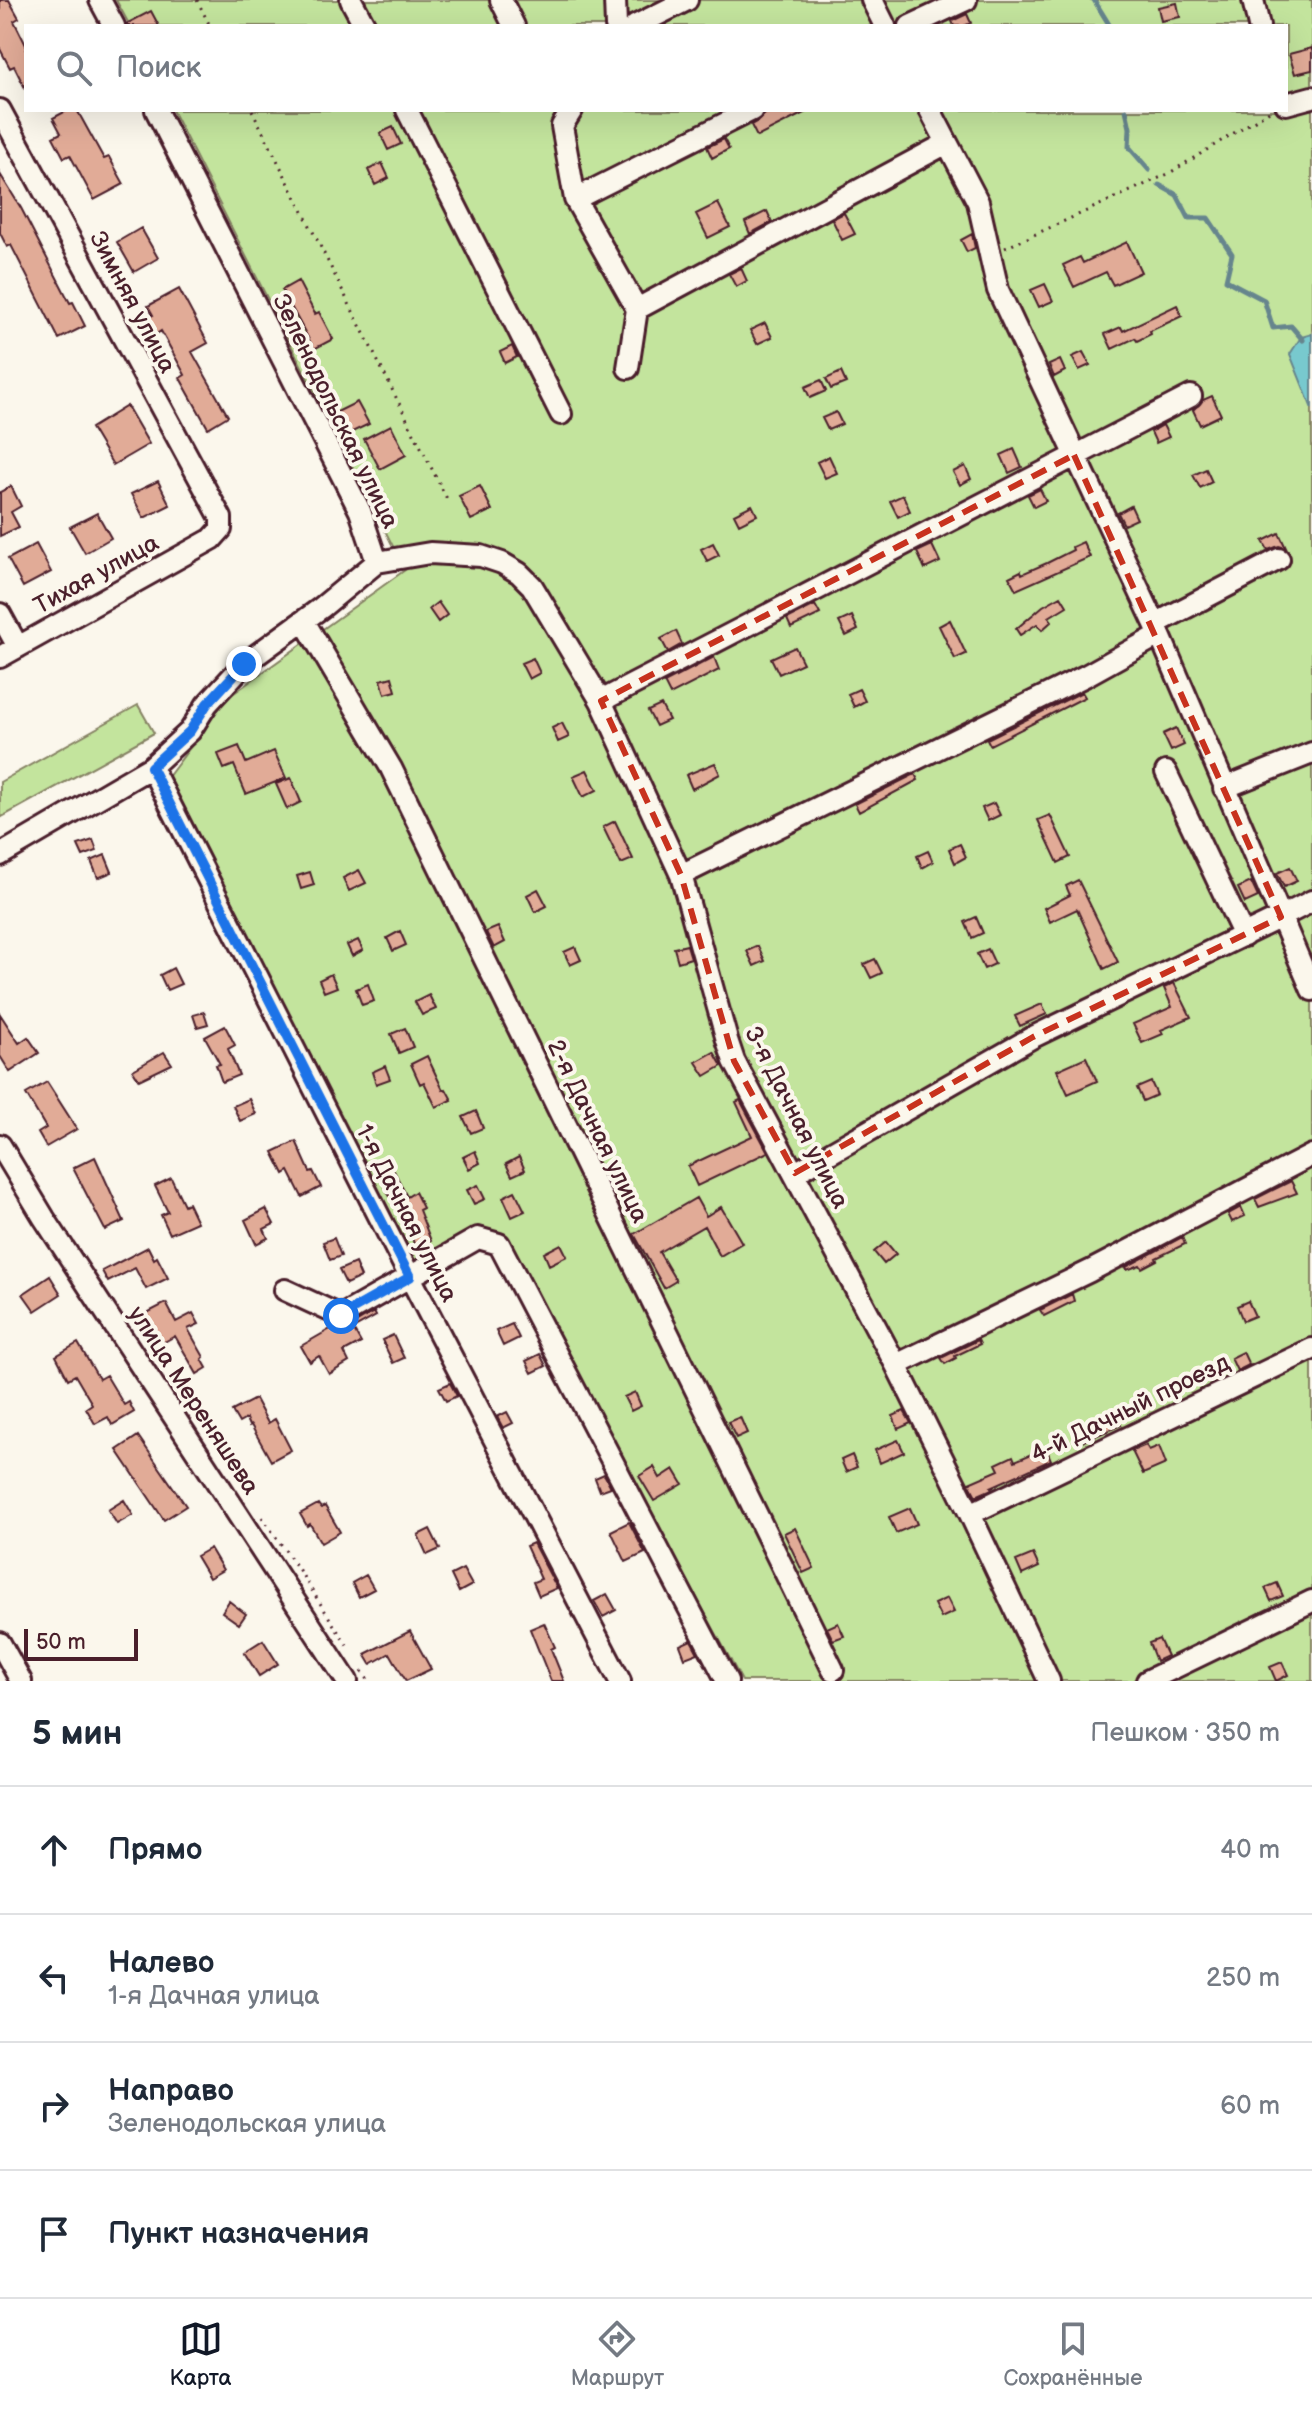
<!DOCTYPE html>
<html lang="ru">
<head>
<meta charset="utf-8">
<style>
	:root { --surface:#fff; --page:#f6f6f7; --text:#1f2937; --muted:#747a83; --line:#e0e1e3; --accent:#111827 }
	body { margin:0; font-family:"Balsamiq Sans",sans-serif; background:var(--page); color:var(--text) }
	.scale { position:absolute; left:24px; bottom:20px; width:114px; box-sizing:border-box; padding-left:8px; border:4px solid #4a1f2b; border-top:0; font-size:22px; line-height:28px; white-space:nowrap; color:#4a1f2b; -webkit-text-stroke:6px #fbf7ec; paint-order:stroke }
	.stop { position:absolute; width:24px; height:24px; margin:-18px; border:6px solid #1a73e8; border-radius:50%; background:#fff }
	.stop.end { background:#1a73e8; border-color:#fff; box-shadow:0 2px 8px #0008 }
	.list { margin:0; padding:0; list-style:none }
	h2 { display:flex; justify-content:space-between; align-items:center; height:104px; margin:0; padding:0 32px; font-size:34px }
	h2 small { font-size:26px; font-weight:400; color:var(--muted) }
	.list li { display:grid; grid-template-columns:52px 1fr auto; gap:24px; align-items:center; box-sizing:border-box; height:128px; padding:0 32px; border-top:2px solid var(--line) }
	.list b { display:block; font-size:30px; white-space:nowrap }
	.list p { margin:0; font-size:26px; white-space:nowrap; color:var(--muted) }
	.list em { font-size:26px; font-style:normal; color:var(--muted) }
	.icon { flex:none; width:44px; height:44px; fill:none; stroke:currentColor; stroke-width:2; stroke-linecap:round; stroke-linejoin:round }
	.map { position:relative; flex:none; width:1312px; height:1681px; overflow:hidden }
	.search { position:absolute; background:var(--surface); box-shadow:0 8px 32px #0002; left:24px; right:24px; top:24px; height:88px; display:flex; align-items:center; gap:20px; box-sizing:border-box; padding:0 28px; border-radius:0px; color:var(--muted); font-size:30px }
	.sheet { height:616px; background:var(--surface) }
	nav { display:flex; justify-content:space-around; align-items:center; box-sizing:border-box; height:112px; border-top:2px solid var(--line); background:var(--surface); font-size:22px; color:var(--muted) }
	nav a { display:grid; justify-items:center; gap:4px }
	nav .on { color:var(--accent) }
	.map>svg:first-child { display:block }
	.green { fill:#c3e49d; stroke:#868264; stroke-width:2 }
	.water { fill:#78c9ce; stroke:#66858d; stroke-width:2 }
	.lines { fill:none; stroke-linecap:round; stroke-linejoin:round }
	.stream { stroke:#66858d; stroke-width:5 }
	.building { fill:#e1ab97; stroke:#4a1f2b; stroke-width:2 }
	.minor-casing { stroke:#4a1f2b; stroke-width:26 }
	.path { stroke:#4a1f2b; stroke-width:3; stroke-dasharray:2 6; stroke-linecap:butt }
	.minor { stroke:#fbf7ec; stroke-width:20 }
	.route { stroke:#1a73e8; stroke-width:10 }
	.marked { fill:none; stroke:#c8321e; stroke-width:6; stroke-dasharray:16 10; stroke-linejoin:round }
	.labels { text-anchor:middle; stroke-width:8; stroke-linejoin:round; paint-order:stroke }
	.street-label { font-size:24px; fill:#4a1f2b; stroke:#fbf7ec }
</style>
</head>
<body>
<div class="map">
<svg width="1312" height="1681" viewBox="0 0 1312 1681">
	<rect width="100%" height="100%" fill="#fbf7ec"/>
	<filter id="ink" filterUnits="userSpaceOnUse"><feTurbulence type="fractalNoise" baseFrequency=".0125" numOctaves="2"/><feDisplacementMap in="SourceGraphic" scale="16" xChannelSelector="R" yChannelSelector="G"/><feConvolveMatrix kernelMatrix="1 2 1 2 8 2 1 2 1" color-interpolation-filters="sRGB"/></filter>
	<g filter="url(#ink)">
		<path class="green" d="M116,0H1312V1681H742L498,1231L475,1233L414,1264L168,777L227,698L405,570L172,110H1286V26H130Z
			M138,705L154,733L0,818V782Z"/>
		<path class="water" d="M1312,334V409L1290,354L1301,337Z"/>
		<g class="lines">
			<path class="stream" d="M1094,0L1110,26
				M1126,110L1130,128L1129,147L1149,170
				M1159,185L1177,195L1189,218H1208L1232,254L1226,280L1264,300L1273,328L1291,326L1303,340"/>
		</g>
		<path class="building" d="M0,0H9L19,18L14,21L26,45V90L14,66L10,68L0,49Z
			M1177,3L1180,17L1161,21L1158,7Z
			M151,11L159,26H127L126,24Z
			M967,14L971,23L964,26H954L952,21Z
			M1312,48V70L1295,74L1289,54Z
			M68,110H77L104,159L109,157L124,184L94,200L70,155L64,158L53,137L61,133L53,118Z
			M769,110H810L757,137L751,125L758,121Z
			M393,127L401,144L388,150L380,133Z
			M724,139L729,149L712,158L707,147Z
			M382,163L389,178L375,185L368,170Z
			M0,174L21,208L70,303L73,302L85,326L59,339L11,245L7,247L0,233Z
			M718,203L730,227L708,238L696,214Z
			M767,211L772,222L750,234L745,222Z
			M844,213L855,234L842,240L832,219Z
			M141,228L158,258L134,272L117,242Z
			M972,234L975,248L967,252L961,240Z
			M1127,242L1141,272L1113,285L1106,272L1074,287L1063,265L1080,257L1083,263Z
			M741,268L747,281L736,287L729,274Z
			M298,281L315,314L319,312L333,339L314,349L282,290Z
			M1045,284L1053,301L1039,307L1031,290Z
			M179,289L208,343L192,352L228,416L208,428L180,378L185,375L161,331L155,335L146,318L153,315L148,306Z
			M1177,305L1182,316L1150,331L1151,334L1137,341L1135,338L1112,349L1105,334L1121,327L1123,331Z
			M765,323L772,337L757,344L750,330Z
			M512,346L517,357L505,363L500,352Z
			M1083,352L1090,365L1079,370L1072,357Z
			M1060,360L1065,371L1054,377L1049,365Z
			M841,372L846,383L831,389L826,379Z
			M821,380L826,391L810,398L805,387Z
			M1212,396L1221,415L1200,425L1193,410L1203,400Z
			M357,402L369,424L348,434L337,412Z
			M127,406L149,444L113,465L91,428Z
			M836,412L842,424L828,430L822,418Z
			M391,425L406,455L380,469L364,439Z
			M1163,425L1169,437L1156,443L1151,432Z
			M1014,449L1022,467L1009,473L1001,455Z
			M829,456L837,473L825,478L817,462Z
			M965,466L971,479L960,485L953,472Z
			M1206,469L1212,482L1200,488L1193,475Z
			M158,481L170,505L144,518L131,494Z
			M11,486L21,506L11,512L19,527L0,536V492Z
			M480,486L492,510L471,520L459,496Z
			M1040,489L1046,501L1034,507L1028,495Z
			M903,495L910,511L898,517L890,501Z
			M752,505L757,515L739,524L734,514Z
			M1131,506L1137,519L1124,525L1118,513Z
			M97,513L111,538L85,553L70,527Z
			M1279,533L1286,548L1279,546L1268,550L1263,541Z
			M1083,542L1090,557L1016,590L1009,577L1021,571L1022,574L1047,563L1073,550L1072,547Z
			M713,543L719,555L707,561L701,549Z
			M36,544L51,572L23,587L8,559Z
			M932,545L940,562L925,569L917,552Z
			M1061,596L1067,606L1049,617L1052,621L1042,630L1037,624L1020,635L1016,629L1043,606Z
			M438,602L447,615L438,622L429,609Z
			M815,605L820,614L791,628L787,619Z
			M852,616L858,630L846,636L839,622Z
			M950,620L966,654L955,659L939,626Z
			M676,631L682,644L668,652L661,639Z
			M795,647L803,663L779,674L771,658Z
			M714,657L719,670L670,695L664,683Z
			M533,658L540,673L529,679L521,663Z
			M392,677L396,691L385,694L381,680Z
			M859,689L865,701L854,707L848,694Z
			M1082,692L1085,697L990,745L987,739Z
			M661,705L669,720L656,726L648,711Z
			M562,723L569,737L558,742L552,728Z
			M1176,728L1184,745L1171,751L1163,734Z
			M239,746L246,763L274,751L286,778L246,794L234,765L224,769L218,754Z
			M715,763L720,774L692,789L686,775Z
			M587,770L597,790L583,797L573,776Z
			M915,774L918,780L859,812L855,804Z
			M291,778L301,802L287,809L276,784Z
			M994,803L1000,815L988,821L982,808Z
			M1050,815L1070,857L1058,863L1038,820Z
			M615,821L633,859L621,864L603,827Z
			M93,840L97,851L83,856L78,845Z
			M960,844L966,857L955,863L949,849Z
			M928,851L933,862L922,868L917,856Z
			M105,855L112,872L98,878L91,861Z
			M1290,867L1297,881L1284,887L1277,873Z
			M359,870L366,883L349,891L343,878Z
			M310,872L314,885L301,889L297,876Z
			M1078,880L1118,962L1104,969L1077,909L1050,922L1044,908L1070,895L1066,886Z
			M1251,882L1258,897L1245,903L1238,888Z
			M538,889L547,906L535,912L527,895Z
			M976,917L983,933L972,938L965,922Z
			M498,927L505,942L494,948L486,932Z
			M400,931L406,945L393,951L387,938Z
			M358,940L363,950L352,956L347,945Z
			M687,945L691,958L678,962L674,948Z
			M758,946L765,961L754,966L747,951Z
			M575,947L581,960L570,965L564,952Z
			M988,949L995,964L984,969L977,954Z
			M875,959L882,973L871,978L864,964Z
			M173,968L181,984L167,990L160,975Z
			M331,974L337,987L324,992L319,980Z
			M1174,983L1191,1017L1161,1030L1163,1034L1142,1043L1133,1024L1172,1007L1164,988Z
			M368,984L374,1001L362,1005L356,989Z
			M429,995L436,1009L422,1015L415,1002Z
			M1042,1004L1047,1014L1020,1026L1015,1016Z
			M204,1012L208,1024L197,1027L193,1015Z
			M0,1014L19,1043L28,1037L39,1053L10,1072L0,1056Z
			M225,1026L235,1045L228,1049L239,1075L222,1082L216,1065L220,1064L205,1037Z
			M405,1028L413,1047L399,1053L391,1034Z
			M164,1052L172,1064L139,1080L133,1070Z
			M714,1052L722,1066L705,1076L696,1062Z
			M427,1056L443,1090L446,1089L452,1100L436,1107L424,1082L420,1084L411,1064Z
			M1086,1057L1097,1081L1068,1094L1057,1070Z
			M385,1066L390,1079L376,1084L372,1072Z
			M47,1082L77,1129L46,1147L38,1133L46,1128L26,1094Z
			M1151,1082L1157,1095L1143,1101L1137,1088Z
			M249,1099L256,1114L240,1121L233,1106Z
			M740,1100L768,1152L697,1186L688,1166L752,1136L736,1102Z
			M476,1111L483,1128L471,1133L463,1117Z
			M602,1138L609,1150L599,1155L592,1144Z
			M296,1141L310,1172L313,1171L321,1187L302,1197L289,1171L284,1174L273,1152Z
			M475,1151L480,1163L469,1169L463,1157Z
			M95,1157L124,1221L105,1230L73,1168Z
			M519,1157L525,1170L512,1176L506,1164Z
			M394,1171L407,1197L415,1192L423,1208L419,1210L431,1241L415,1247L405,1217L402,1219L380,1178Z
			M171,1178L184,1205L188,1203L197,1222L170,1234L161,1215L168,1212L155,1186Z
			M1291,1181L1297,1193L1259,1207L1255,1199Z
			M478,1185L485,1199L474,1204L467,1190Z
			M515,1191L525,1211L512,1217L503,1197Z
			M696,1198L706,1216L721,1207L742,1243L720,1256L704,1226L659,1252L676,1281L664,1288L634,1234Z
			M1241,1207L1245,1216L1232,1222L1228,1214Z
			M266,1209L274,1224L264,1229L268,1238L256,1244L245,1220Z
			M1182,1237L1185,1244L1156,1258L1157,1260L1142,1268L1140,1265L1127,1270L1126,1267Z
			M334,1238L341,1256L330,1260L323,1242Z
			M886,1242L896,1254L884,1264L874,1252Z
			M561,1244L567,1256L549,1265L544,1253Z
			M148,1247L154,1259L157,1257L168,1278L146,1289L135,1268L108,1282L102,1271Z
			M355,1263L361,1277L346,1284L339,1270Z
			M50,1276L61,1294L35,1311L23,1294Z
			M1072,1294L1074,1301L1044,1316L1040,1310Z
			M1248,1301L1255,1316L1243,1321L1237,1306Z
			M166,1303L176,1322L193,1313L199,1324L188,1329L204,1357L202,1359L207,1368L197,1374L175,1336L159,1345L143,1315Z
			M374,1312L376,1316L353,1329L361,1343L344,1352L349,1362L329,1374L319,1356L310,1362L301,1346L334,1327L347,1328Z
			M512,1324L519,1338L503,1346L496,1331Z
			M393,1335L404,1358L393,1363L382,1340Z
			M978,1340L980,1344L955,1356L956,1358L945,1364L941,1358Z
			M78,1343L99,1379L106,1375L124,1405L129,1402L134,1412L112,1425L108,1417L95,1424L86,1408L92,1404L75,1375L68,1379L56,1356Z
			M1243,1352L1249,1365L1237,1371L1231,1358Z
			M540,1354L546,1366L532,1373L526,1361Z
			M450,1383L457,1396L446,1401L439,1388Z
			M635,1392L641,1406L631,1411L624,1397Z
			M255,1399L268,1423L275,1419L291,1450L271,1461L251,1425L249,1426L246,1419L239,1423L232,1411Z
			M904,1411L911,1423L898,1429L893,1416Z
			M507,1412L513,1423L503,1428L497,1417Z
			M1115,1413L1121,1425L1084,1441L1079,1430Z
			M740,1417L747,1433L736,1438L728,1422Z
			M138,1436L186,1506L164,1520L117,1450Z
			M898,1440L904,1452L880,1463L875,1450Z
			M1146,1445L1149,1450L1159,1446L1166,1464L1143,1474L1132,1451Z
			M1046,1448L1051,1460L991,1487L992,1489L976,1496L969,1483L999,1470L996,1464L1013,1456L1015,1461Z
			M852,1455L857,1467L846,1472L841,1460Z
			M654,1467L660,1478L674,1469L683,1484L654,1501L639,1476Z
			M604,1474L611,1487L600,1491L595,1478Z
			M124,1500L133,1515L117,1524L108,1510Z
			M318,1504L321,1508L325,1506L340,1532L321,1543L310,1524L307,1526L300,1514Z
			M910,1508L917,1524L896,1533L889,1517Z
			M629,1522L645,1553L626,1562L611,1531Z
			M795,1528L814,1568L803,1573L784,1533Z
			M430,1529L440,1549L427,1555L418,1535Z
			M533,1543L557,1588L539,1596L533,1582L541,1579L526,1546Z
			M210,1548L223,1570L209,1578L196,1556Z
			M1033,1554L1039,1567L1022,1575L1016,1561Z
			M463,1569L472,1585L459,1592L451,1575Z
			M366,1575L374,1589L359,1597L352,1583Z
			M1277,1583L1283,1596L1271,1601L1265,1588Z
			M607,1594L616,1610L603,1617L594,1601Z
			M947,1598L954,1612L941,1618L934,1604Z
			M229,1601L246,1614L239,1624L222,1612Z
			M544,1623L555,1647L551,1649L564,1681H551L530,1629Z
			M838,1623L844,1636L833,1640L827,1628Z
			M410,1631L431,1669L406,1681L390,1653L371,1664L365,1654Z
			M1159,1639L1167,1656L1156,1661L1149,1643Z
			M263,1640L278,1664L259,1676L244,1652Z
			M691,1640L698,1653L685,1658L680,1645Z
			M1282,1662L1288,1675L1276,1681L1270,1667Z"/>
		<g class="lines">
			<defs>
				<path id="minor" d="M100,0L114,26
					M351,0L365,26
					M501,0L514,26
					M615,0L616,26
					M872,0L885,26
					M1253,0L1259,26
					M635,26L687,0
					M910,26L966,0
					M1286,104L1312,97
					M0,110L221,518V529L212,539L0,657
					M407,110L561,414
					M572,110L562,126L575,199L637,309L628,368
					M575,199L752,110
					M637,309L947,143
					M377,562L430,553L481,556L502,563L519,573L532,586L601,701L681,875L727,1040L734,1061L896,1365L970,1514L1049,1681
					M0,614L18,647
					M304,621L391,768L833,1670
					M1155,624L1279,559
					M601,701L1191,396
					M151,767L410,1277L620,1681
					M1166,772L1244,936
					M1224,788L1312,753
					M0,855L151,767L190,731L207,704L244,664L321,608L377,562L360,511L156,110
					M681,875L1085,676L1159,635
					M1312,901L1281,917L1312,990
					M0,1145L44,1218L347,1681
					M795,1173L1033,1037L1281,917L1155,624L998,290L978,202L930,110
					M285,1290L341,1316L478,1238L499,1244L727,1681
					M896,1365L1090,1271L1312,1155
					M970,1514L1312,1349
					M0,1643L21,1681
					M1147,1681L1312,1601"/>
			</defs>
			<use href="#minor" class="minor-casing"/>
			<path class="path" d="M197,0L210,26
				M252,110L447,499
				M1005,248L1168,174L1271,110
				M262,1517L297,1567L348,1647
				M362,1671L369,1681"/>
			<use href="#minor" class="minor"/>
		</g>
	</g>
	<g class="lines" filter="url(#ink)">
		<path class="route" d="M244,664L207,704L190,731L151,767L410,1277L341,1316"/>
	</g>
	<path class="marked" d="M1074,455L1281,917L1033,1037L795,1173L734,1061L681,875L601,701Z"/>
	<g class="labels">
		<g class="street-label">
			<text transform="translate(133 302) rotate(62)" y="8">Зимняя улица</text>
			<text transform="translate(336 411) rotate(64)" y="8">Зеленодольская улица</text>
			<text transform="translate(96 574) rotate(-29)" y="8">Тихая улица</text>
			<text transform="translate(797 1117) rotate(63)" y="8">3-я Дачная улица</text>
			<text transform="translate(598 1131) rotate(64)" y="8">2-я Дачная улица</text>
			<text transform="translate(407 1213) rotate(63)" y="8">1-я Дачная улица</text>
			<text transform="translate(194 1400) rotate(57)" y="8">улица Мереняшева</text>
			<text transform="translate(1130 1408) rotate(-26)" y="8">4-й Дачный проезд</text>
		</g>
	</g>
</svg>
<div class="scale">50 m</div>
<div class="stop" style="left:341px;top:1316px"></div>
<div class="stop end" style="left:244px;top:664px"></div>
<div class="search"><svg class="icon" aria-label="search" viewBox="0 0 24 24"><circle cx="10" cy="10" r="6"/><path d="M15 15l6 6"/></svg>Поиск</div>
</div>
<section class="sheet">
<h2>5 мин<small>Пешком · 350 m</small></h2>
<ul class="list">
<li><svg class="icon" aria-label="ahead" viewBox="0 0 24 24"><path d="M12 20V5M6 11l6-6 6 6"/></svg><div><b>Прямо</b></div><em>40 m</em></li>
<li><svg class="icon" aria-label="left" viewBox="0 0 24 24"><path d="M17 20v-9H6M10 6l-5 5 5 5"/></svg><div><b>Налево</b><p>1-я Дачная улица</p></div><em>250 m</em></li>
<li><svg class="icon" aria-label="right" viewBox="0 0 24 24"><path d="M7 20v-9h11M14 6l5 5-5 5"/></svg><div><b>Направо</b><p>Зеленодольская улица</p></div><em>60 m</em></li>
<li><svg class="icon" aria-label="arrive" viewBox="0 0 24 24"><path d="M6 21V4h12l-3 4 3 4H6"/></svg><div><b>Пункт назначения</b></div></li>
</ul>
</section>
<nav>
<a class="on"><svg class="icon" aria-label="map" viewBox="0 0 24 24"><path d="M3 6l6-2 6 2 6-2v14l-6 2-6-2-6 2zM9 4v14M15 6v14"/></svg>Карта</a>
<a><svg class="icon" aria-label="directions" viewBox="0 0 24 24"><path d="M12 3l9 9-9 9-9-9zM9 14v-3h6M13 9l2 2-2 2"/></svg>Маршрут</a>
<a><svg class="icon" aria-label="saved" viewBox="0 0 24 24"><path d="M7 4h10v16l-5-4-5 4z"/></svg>Сохранённые</a>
</nav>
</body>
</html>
